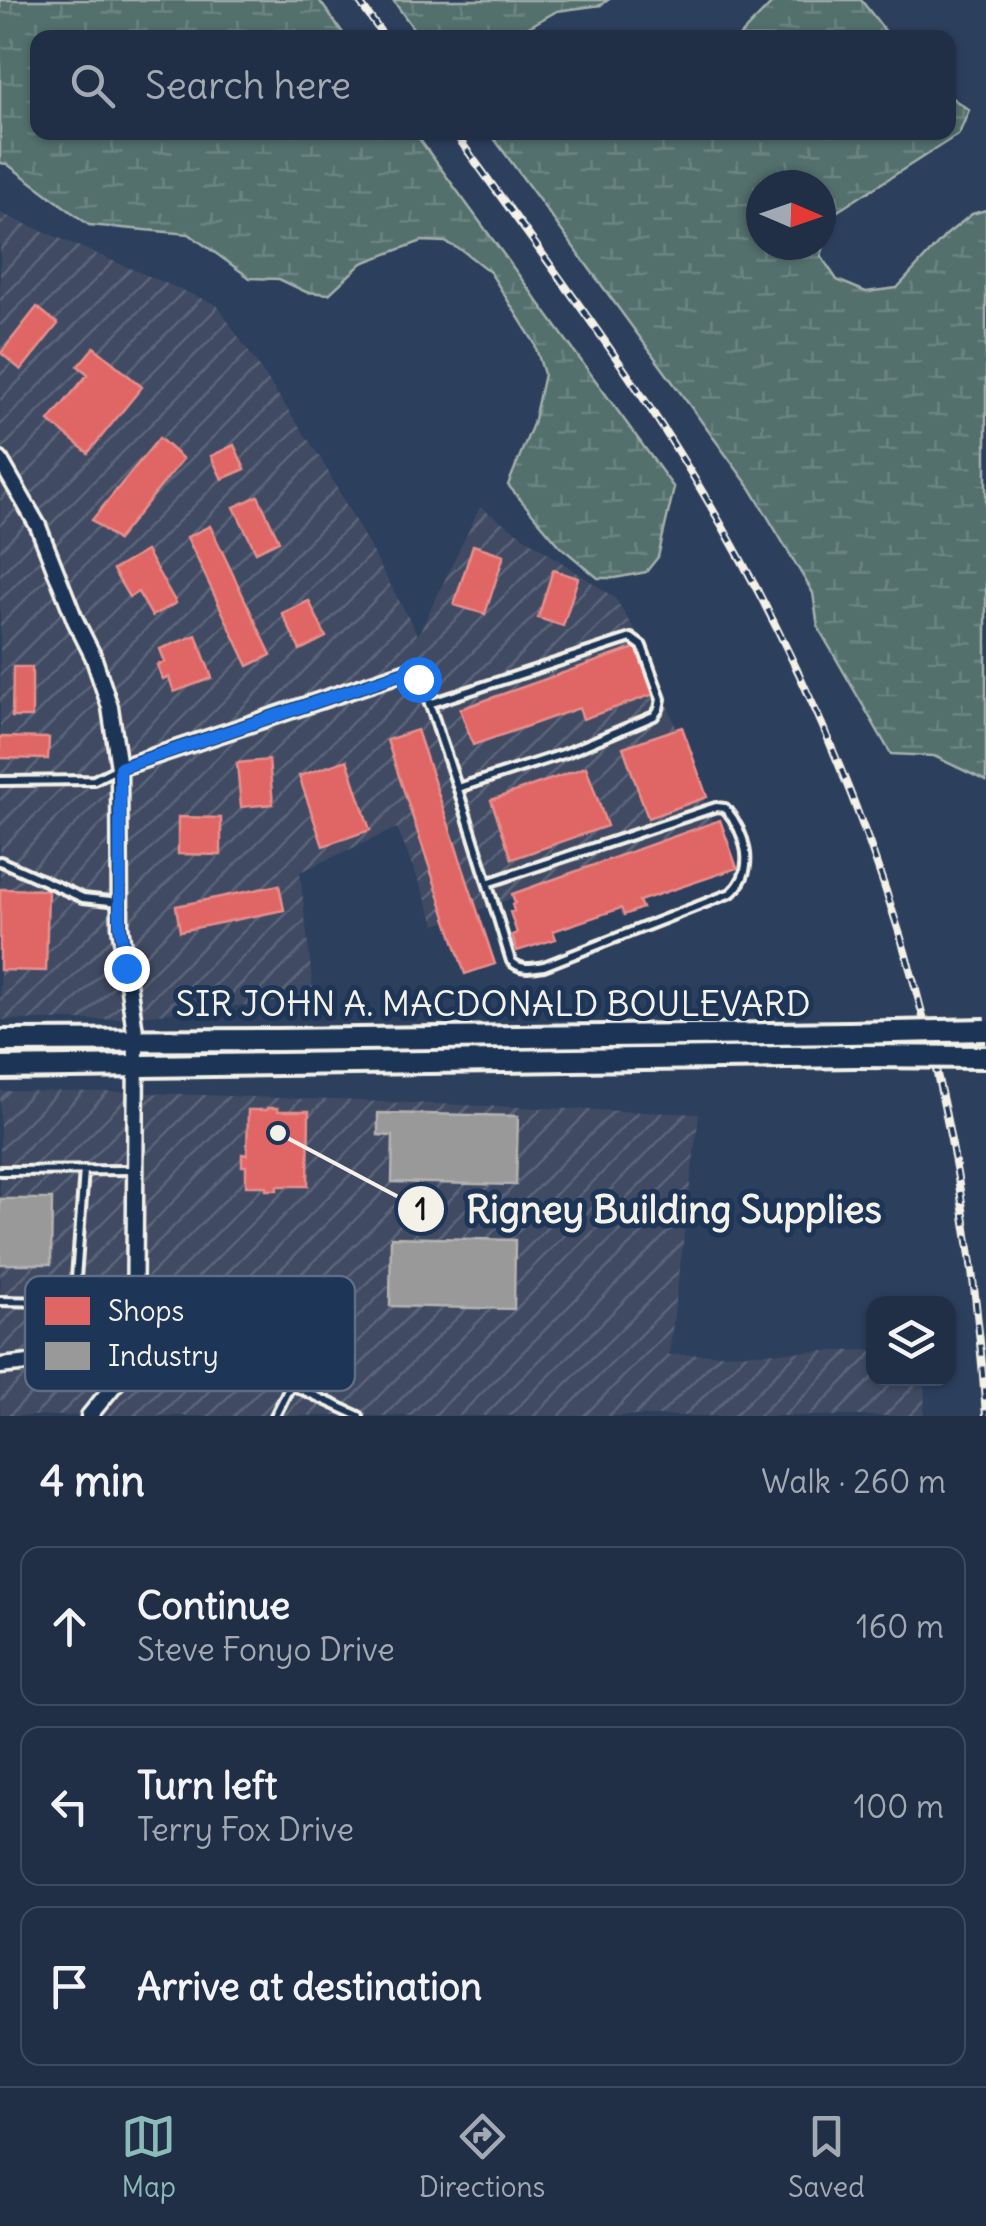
<!DOCTYPE html>
<html lang="en">
<head>
<meta charset="utf-8">
<style>
	:root { --surface:#212f46; --page:#2d3b51; --text:#f1f3f6; --muted:#a2a9b3; --line:#3e4a5f; --accent:#8bbbb9 }
	body { margin:0; font-family:Delius,sans-serif; background:var(--page); color:var(--text) }
	.controls { position:absolute; right:30px; bottom:30px; display:grid; overflow:hidden; border-radius:20px; box-shadow:0 2px 8px #0004 }
	.controls button { width:90px; height:90px; display:grid; place-items:center; padding:0; border:0; border-bottom:2px solid var(--line); background:var(--surface); color:var(--text); font:50px sans-serif }
	.compass { position:absolute; left:746px; top:170px; width:90px; height:90px; border-radius:50%; background:var(--surface); box-shadow:0 2px 8px #0004; rotate:92deg }
	.stop { position:absolute; width:30px; height:30px; margin:-22px; border:8px solid #1a73e8; border-radius:50%; background:#fff }
	.stop.end { background:#1a73e8; border-color:#fff; box-shadow:0 2px 10px #0008 }
	.list { margin:0; padding:0; list-style:none }
	h2 { display:flex; justify-content:space-between; align-items:center; height:130px; margin:0; padding:0 40px; font-size:42px }
	h2 small { font-size:32px; font-weight:400; color:var(--muted) }
	.list li { display:grid; grid-template-columns:65px 1fr auto; gap:30px; align-items:center; box-sizing:border-box; height:160px; margin:0 20px 20px; padding:0 20px; border:2px solid var(--line); border-radius:20px }
	.list b { display:block; font-size:38px; white-space:nowrap }
	.list p { margin:0; font-size:32px; white-space:nowrap; color:var(--muted) }
	.list em { font-size:32px; font-style:normal; color:var(--muted) }
	.icon { flex:none; width:55px; height:55px; fill:none; stroke:currentColor; stroke-width:2; stroke-linecap:round; stroke-linejoin:round }
	.map { position:relative; flex:none; width:986px; height:1416px; overflow:hidden }
	.search { position:absolute; background:var(--surface); box-shadow:0 2px 8px #0004; left:30px; right:30px; top:30px; height:110px; display:flex; align-items:center; gap:25px; box-sizing:border-box; padding:0 35px; border-radius:20px; color:var(--muted); font-size:38px }
	.sheet { height:670px; background:var(--surface) }
	nav { display:flex; justify-content:space-around; align-items:center; box-sizing:border-box; height:140px; border-top:2px solid var(--line); background:var(--surface); font-size:28px; color:var(--muted) }
	nav a { display:grid; justify-items:center; gap:5px }
	nav .on { color:var(--accent) }
	.map>svg:first-child { display:block }
	.industrial { fill:url(#industrial-furrows) }
	.wetland { fill:url(#wetland-marsh); stroke:#a4b0aa; stroke-width:2.5; fill-rule:evenodd }
	.shops { fill:#e06666; stroke:#e6908d; stroke-width:2.5 }
	.industry { fill:#999; stroke:#b4b3b1; stroke-width:2.5 }
	.lines { fill:none; stroke-linecap:round; stroke-linejoin:round }
	.lane-casing { stroke:#f4f1e8; stroke-width:14 }
	.street-casing { stroke:#f4f1e8; stroke-width:21 }
	.primary-casing { stroke:#f4f1e8; stroke-width:28 }
	.lane { stroke:#1d3557; stroke-width:6 }
	.street { stroke:#1d3557; stroke-width:14 }
	.primary { stroke:#1d3557; stroke-width:20 }
	.rail-casing { stroke:#f4f1e8; stroke-width:8 }
	.rail { stroke:#1d3557; stroke-width:4; stroke-dasharray:11; stroke-linecap:butt }
	.primary-bridge-casing { stroke:#f4f1e8; stroke-width:28; stroke-linecap:butt }
	.primary-bridge { stroke:#1d3557; stroke-width:20 }
	.route { stroke:#1a73e8; stroke-width:12 }
	.labels { text-anchor:middle; stroke-width:10; stroke-linejoin:round; paint-order:stroke }
	.street-label { font-size:35px; fill:#f4f1e8; stroke:#1d3557 }
	.key { fill:#1d3557; stroke:#5e6d82; stroke-width:2.5 }
	.key-label { font-size:28px; fill:#f4f1e8 }
	.leader { fill:none; stroke:#f4f1e8; stroke-width:4 }
	.callout-dot { fill:#f4f1e8; stroke:#1d3557; stroke-width:4 }
	.mark-label { font-size:30px; text-anchor:middle; font-weight:bold; fill:#111 }
	.callout-label { font-size:38px; text-anchor:middle; font-weight:bold; fill:#f4f1e8; stroke:#1d3557; stroke-width:10; stroke-linejoin:round; paint-order:stroke }
</style>
</head>
<body>
<div class="map">
<svg width="986" height="1416" viewBox="0 0 986 1416">
	<defs>
		<pattern id="industrial-furrows" width="10" height="10" patternUnits="userSpaceOnUse" patternTransform="scale(2.5)"><rect width="10" height="10" fill="#3f4b64"/><path d="M-1 1l2-2M0 10L10 0M9 11l2-2" fill="none" stroke="#5b657a"/></pattern>
		<pattern id="wetland-marsh" width="20" height="14" patternUnits="userSpaceOnUse" patternTransform="scale(2.5)"><rect width="20" height="14" fill="#536f6d"/><path d="M1 5h8M5 5V1M11 12h8M15 12V8" fill="none" stroke="#6c8482"/></pattern>
	</defs>
	<rect width="100%" height="100%" fill="#2c3f5d"/>
	<filter id="ink" filterUnits="userSpaceOnUse"><feTurbulence type="fractalNoise" baseFrequency=".01" numOctaves="2"/><feDisplacementMap in="SourceGraphic" scale="20" xChannelSelector="R" yChannelSelector="G"/><feConvolveMatrix kernelMatrix="1 2 1 2 8 2 1 2 1" color-interpolation-filters="sRGB"/></filter>
	<g filter="url(#ink)">
		<path class="industrial" d="M0,213L217,305L320,457L418,635L480,507L615,598L645,646L714,827L436,925L397,828L300,872L314,998L100,1020H0Z
			M0,1091L126,1092L699,1114L669,1355L873,1350L874,1378L925,1379L924,1416H0Z"/>
		<path class="wetland" d="M0,0H319L346,37L38,38V132L415,133L674,488L658,557L646,572L615,578H598L561,547L508,485L533,424L544,374L534,342L490,272L463,251L445,242L422,241L362,263L329,294L306,292L279,279L250,278L189,234L89,225L7,164L0,163Z
			M393,0H608L601,5L557,11L518,33L517,37L420,38Z
			M775,0H861L890,37H739Z
			M949,96L969,110L959,134L833,214L821,256L837,280L866,292L897,288L946,235L972,214L986,210V781L934,756L891,754L818,627L813,593L751,489L490,133L948,132ZM821,185V245H761V185Z"/>
		<path class="shops" d="M37,307L58,324L21,370L1,353Z
			M94,347L142,387L88,453L49,421L88,374L78,366Z
			M159,438L183,459L117,540L92,520Z
			M234,445L245,469L222,479L211,456Z
			M258,496L279,541L256,552L234,507Z
			M210,526L271,655L248,666L187,537Z
			M473,545L504,555L485,614L454,605Z
			M146,551L176,603L152,616L138,592L129,597L113,570Z
			M553,570L578,578L563,626L538,618Z
			M309,601L326,637L300,650L282,613Z
			M196,635L212,678L174,692L169,677L163,679L157,665L165,662L160,649Z
			M640,646L657,693L583,719L579,708L473,745L460,709Z
			M13,667H32V717H12Z
			M682,727L707,797L648,818L623,747Z
			M417,730L495,964L465,974L387,740Z
			M0,737L49,738L48,759L0,758Z
			M269,760L273,804L241,807L237,763Z
			M347,760L370,830L323,846L299,776Z
			M586,767L607,826L512,859L491,800Z
			M178,817L221,818V855L178,854Z
			M720,820L737,868L639,901L642,908L624,915L621,908L553,931L556,939L517,951L512,935L517,933L510,912L514,911L512,904L515,903L512,894Z
			M279,885L284,910L180,931L176,906Z
			M0,889L48,890L46,971L0,970Z
			M267,1108H278V1111H309L308,1186H277V1190H266V1186H246V1166H242V1154L247,1155L248,1110H267Z"/>
		<path class="industry" d="M378,1113L518,1116L516,1185L392,1182L393,1136L378,1135Z
			M0,1199H52L51,1264H0Z
			M391,1237L515,1240L514,1309L390,1306Z"/>
		<g class="lines">
			<defs>
				<path id="lane" d="M412,671C429,693 435,723 444,748C469,819 489,890 511,961C521,971 531,968 544,966L731,893C758,869 745,832 725,808L716,807L487,883
					M429,704L631,638L642,646L661,699L659,709L654,716L566,753L458,788
					M0,781L94,780L118,768
					M0,861L83,898L119,902
					M0,1171L134,1170
					M0,1301L52,1302L75,1292L84,1170
					M134,1367L167,1356L225,1357L239,1361L359,1416
					M275,1416L291,1384"/>
				<path id="street" d="M0,460L38,526L75,620L93,656L110,707L119,768L120,926L136,1039L134,1367
					M119,768L411,670
					M0,1366C44,1362 92,1352 134,1367
					M89,1416L115,1384L134,1367"/>
				<path id="primary" d="M0,1041L277,1040L849,1033
					M0,1068L857,1056"/>
			</defs>
			<use href="#lane" class="lane-casing"/>
			<use href="#street" class="street-casing"/>
			<use href="#primary" class="primary-casing"/>
			<use href="#lane" class="lane"/>
			<use href="#street" class="street"/>
			<use href="#primary" class="primary"/>
			<defs>
				<path id="rail" d="M358,0L385,38
					M454,132C539,251 629,367 703,493C875,783 964,1080 986,1416"/>
			</defs>
			<use href="#rail" class="rail-casing"/>
			<use href="#rail" class="rail"/>
			<defs>
				<path id="primary-bridge" d="M849,1033L986,1030
					M857,1056L986,1057"/>
			</defs>
			<use href="#primary-bridge" class="primary-bridge-casing"/>
			<use href="#primary-bridge" class="primary-bridge"/>
		</g>
	</g>
	<g class="lines" filter="url(#ink)">
		<path class="route" d="M126,968L120,926V768L411,670L418,679"/>
	</g>
	<g class="labels">
		<g class="street-label">
			<text x="493" y="1016">SIR JOHN A. MACDONALD BOULEVARD</text>
		</g>
	</g>
	<rect x="25" y="1276" width="330" height="115" rx="15" class="key"/>
	<rect x="45" y="1297" width="45" height="28" fill="#e06666"/>
	<rect x="45" y="1342" width="45" height="28" fill="#999"/>
	<g class="key-label">
		<text x="108" y="1321">Shops</text>
		<text x="108" y="1366">Industry</text>
	</g>
	<path class="leader" d="M278 1133L421 1209"/>
	<g class="callout-dot">
		<circle cx="278" cy="1133" r="10"/>
		<circle cx="421" cy="1209" r="25"/>
	</g>
	<g class="mark-label">
		<text x="421" y="1220">1</text>
	</g>
	<g class="callout-label">
		<text x="674" y="1223">Rigney Building Supplies</text>
	</g>
</svg>
<div class="controls">
<button><svg class="icon" aria-label="layers" viewBox="0 0 24 24"><path d="M12 4l9 5-9 5-9-5zM3 14l9 5 9-5"/></svg></button>
</div>
<svg class="compass" viewBox="-18 -18 36 36"><path d="M0-13l5 13h-10z" fill="#e53935"/><path d="M0 13l5-13h-10z" fill="#a2a9b3"/></svg>
<div class="stop" style="left:418px;top:679px"></div>
<div class="stop end" style="left:126px;top:968px"></div>
<div class="search"><svg class="icon" aria-label="search" viewBox="0 0 24 24"><circle cx="10" cy="10" r="6"/><path d="M15 15l6 6"/></svg>Search here</div>
</div>
<section class="sheet">
<h2>4 min<small>Walk · 260 m</small></h2>
<ul class="list">
<li><svg class="icon" aria-label="ahead" viewBox="0 0 24 24"><path d="M12 20V5M6 11l6-6 6 6"/></svg><div><b>Continue</b><p>Steve Fonyo Drive</p></div><em>160 m</em></li>
<li><svg class="icon" aria-label="left" viewBox="0 0 24 24"><path d="M17 20v-9H6M10 6l-5 5 5 5"/></svg><div><b>Turn left</b><p>Terry Fox Drive</p></div><em>100 m</em></li>
<li><svg class="icon" aria-label="arrive" viewBox="0 0 24 24"><path d="M6 21V4h12l-3 4 3 4H6"/></svg><div><b>Arrive at destination</b></div></li>
</ul>
</section>
<nav>
<a class="on"><svg class="icon" aria-label="map" viewBox="0 0 24 24"><path d="M3 6l6-2 6 2 6-2v14l-6 2-6-2-6 2zM9 4v14M15 6v14"/></svg>Map</a>
<a><svg class="icon" aria-label="directions" viewBox="0 0 24 24"><path d="M12 3l9 9-9 9-9-9zM9 14v-3h6M13 9l2 2-2 2"/></svg>Directions</a>
<a><svg class="icon" aria-label="saved" viewBox="0 0 24 24"><path d="M7 4h10v16l-5-4-5 4z"/></svg>Saved</a>
</nav>
</body>
</html>
